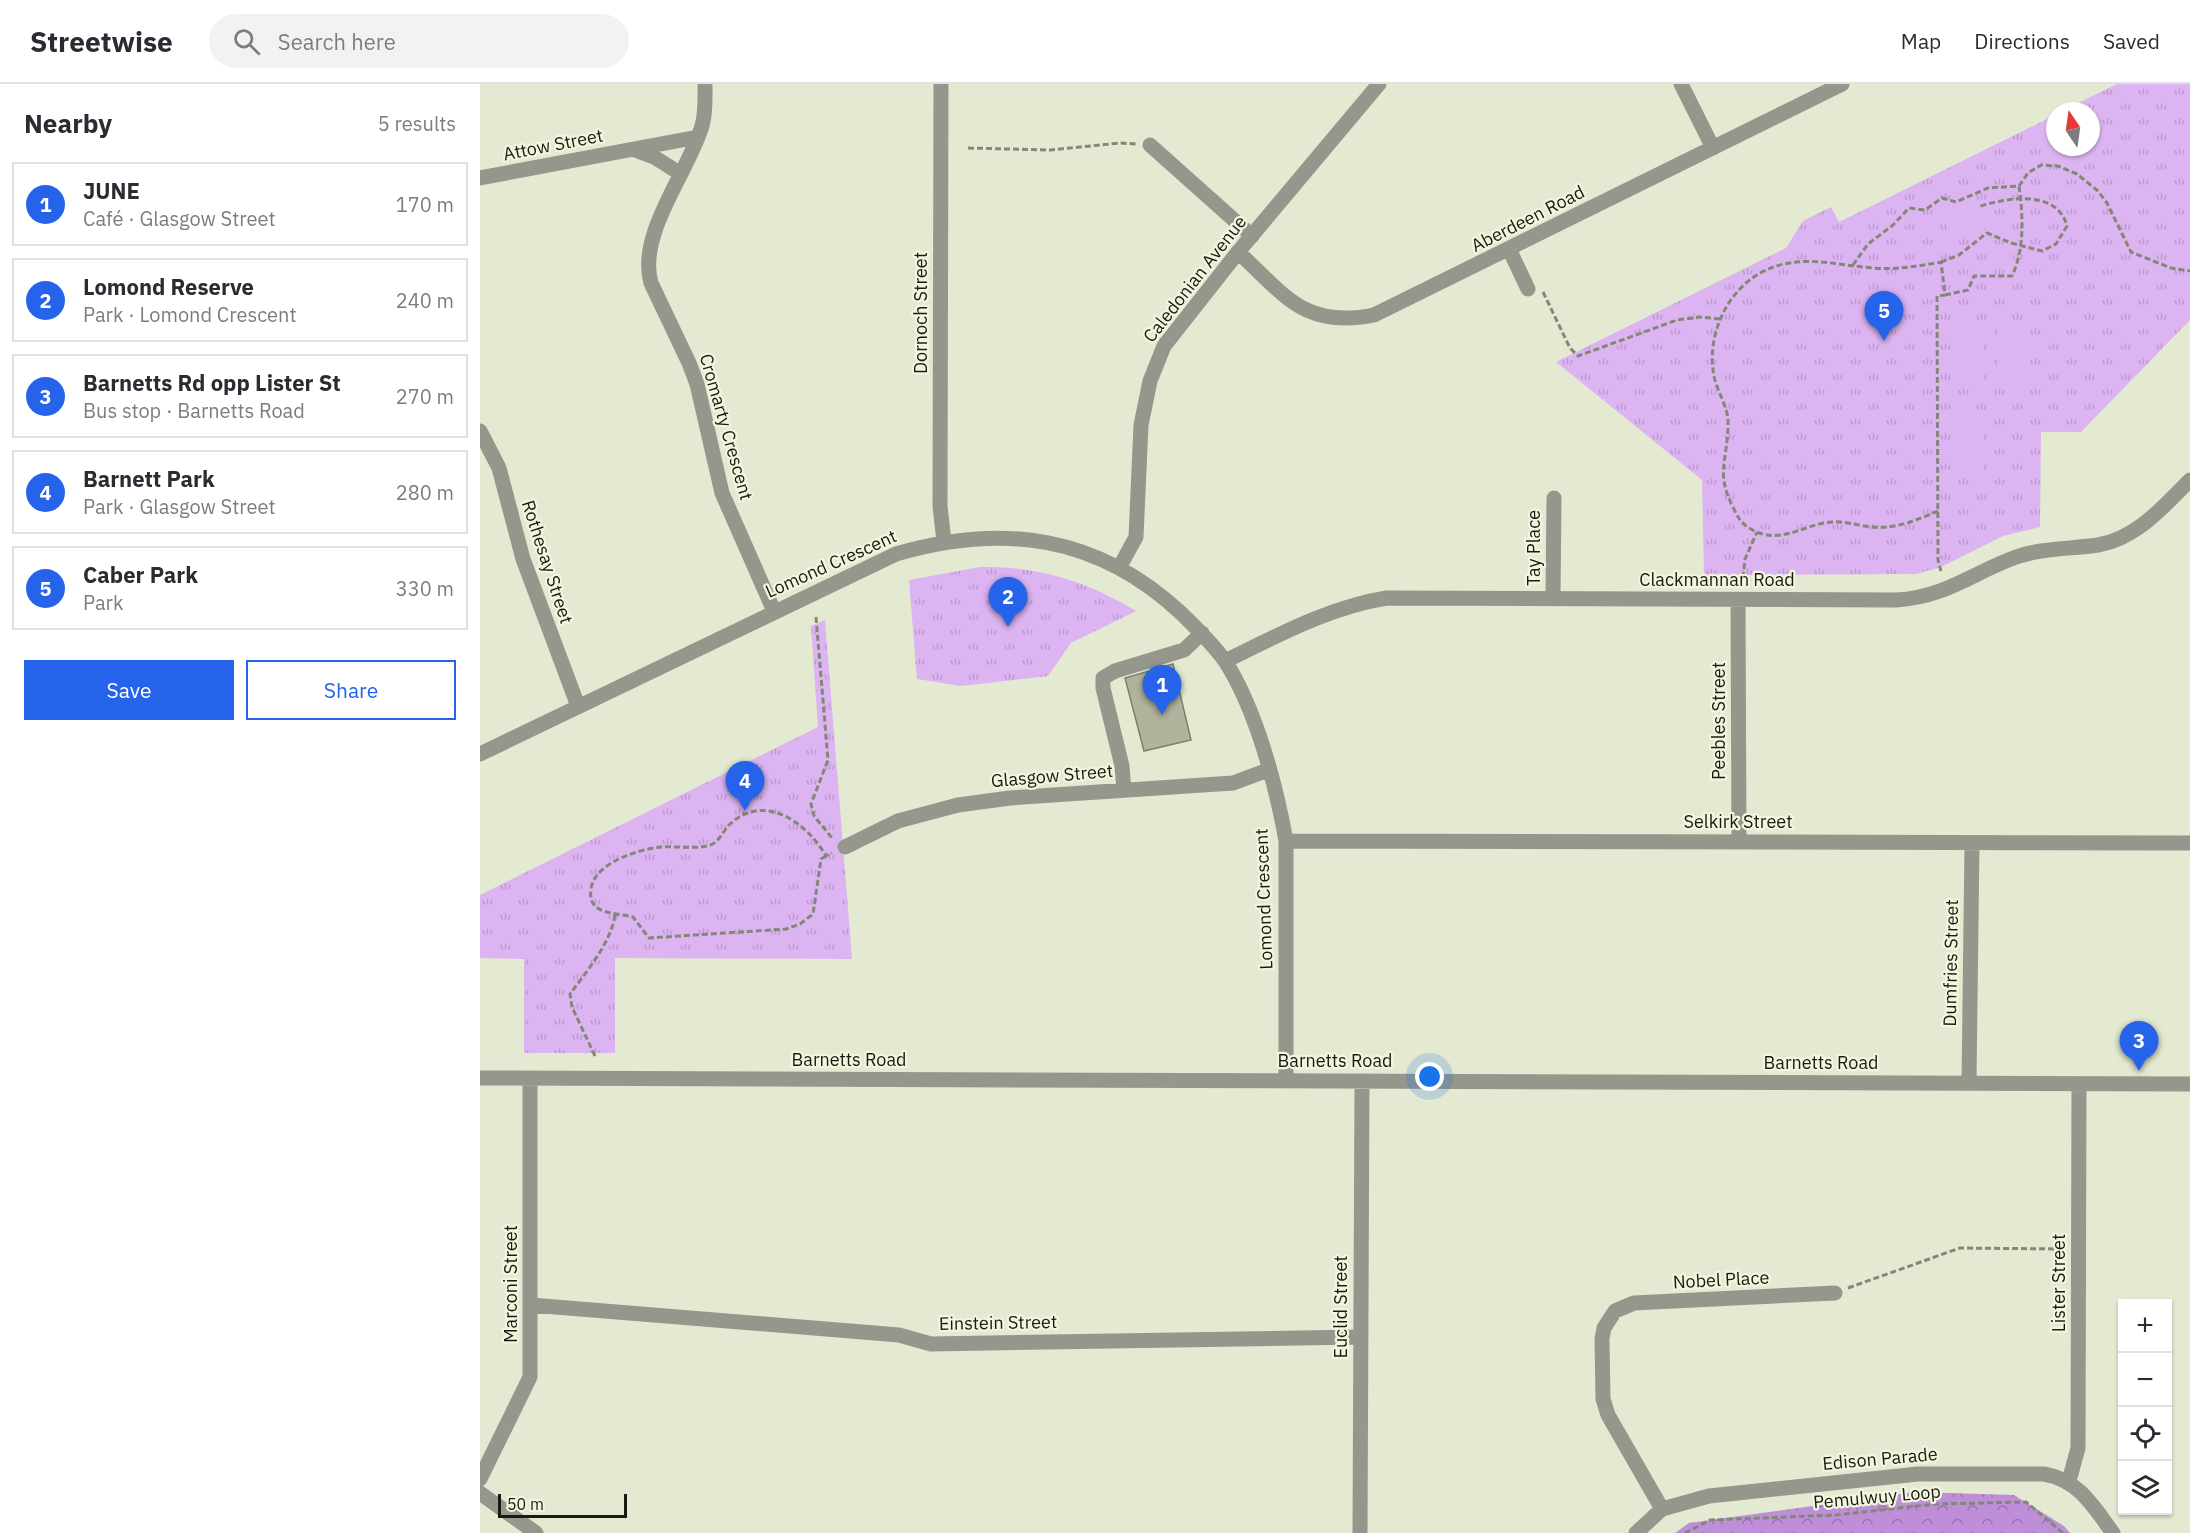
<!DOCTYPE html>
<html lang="en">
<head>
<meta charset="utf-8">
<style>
	:root { --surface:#fff; --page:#f2f2f3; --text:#2b2b33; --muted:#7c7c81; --line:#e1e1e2; --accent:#2563eb }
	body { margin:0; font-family:"IBM Plex Sans",sans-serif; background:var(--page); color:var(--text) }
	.controls { position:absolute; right:18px; bottom:18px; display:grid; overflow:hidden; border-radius:0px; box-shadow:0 2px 4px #0004 }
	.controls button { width:54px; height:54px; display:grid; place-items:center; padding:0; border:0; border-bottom:2px solid var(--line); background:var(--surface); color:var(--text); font:30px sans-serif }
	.compass { position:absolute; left:1566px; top:18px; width:54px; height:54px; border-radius:50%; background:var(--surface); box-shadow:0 2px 4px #0004; rotate:347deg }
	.scale { position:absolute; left:18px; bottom:15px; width:129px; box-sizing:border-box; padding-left:6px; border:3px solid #191a12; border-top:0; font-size:16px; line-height:21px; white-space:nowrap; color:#191a12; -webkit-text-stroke:4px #f1f6de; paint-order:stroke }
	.you { position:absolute; left:950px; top:993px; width:21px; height:21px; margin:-15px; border:4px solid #fff; border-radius:50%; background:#1a73e8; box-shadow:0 0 0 9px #1a73e833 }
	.badge { display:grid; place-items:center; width:39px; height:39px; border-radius:50%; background:var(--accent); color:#fff; font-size:20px; font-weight:700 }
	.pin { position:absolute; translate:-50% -50px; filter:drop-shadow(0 2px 3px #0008) }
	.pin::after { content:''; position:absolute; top:32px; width:21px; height:18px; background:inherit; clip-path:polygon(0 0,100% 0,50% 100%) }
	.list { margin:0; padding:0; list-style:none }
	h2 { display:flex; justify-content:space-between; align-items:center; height:78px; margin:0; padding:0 24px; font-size:26px }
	h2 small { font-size:20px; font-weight:400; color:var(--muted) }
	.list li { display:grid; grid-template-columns:39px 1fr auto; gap:18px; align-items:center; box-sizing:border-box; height:84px; margin:0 12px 12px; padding:0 12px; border:2px solid var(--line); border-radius:0px }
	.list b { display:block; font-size:22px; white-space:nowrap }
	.list p { margin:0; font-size:20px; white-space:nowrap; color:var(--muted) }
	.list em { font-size:20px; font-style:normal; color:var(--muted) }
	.actions { display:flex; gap:12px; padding:18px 24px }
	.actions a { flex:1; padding:14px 0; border:2px solid var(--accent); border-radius:0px; text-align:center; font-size:21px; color:var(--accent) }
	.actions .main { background:var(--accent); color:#fff }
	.icon { flex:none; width:33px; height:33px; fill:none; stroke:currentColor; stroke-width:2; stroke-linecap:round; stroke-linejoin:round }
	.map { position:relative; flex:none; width:1710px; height:1449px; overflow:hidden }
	header { display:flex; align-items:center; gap:36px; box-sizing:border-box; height:84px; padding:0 30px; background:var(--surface); border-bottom:2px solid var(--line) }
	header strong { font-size:28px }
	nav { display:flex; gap:33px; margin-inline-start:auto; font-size:21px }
	.search { width:420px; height:54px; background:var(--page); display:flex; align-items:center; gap:15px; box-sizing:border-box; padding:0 21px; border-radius:33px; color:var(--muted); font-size:22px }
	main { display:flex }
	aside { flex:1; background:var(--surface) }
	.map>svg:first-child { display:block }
	.grass { fill:url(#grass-tufts) }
	.forest { fill:url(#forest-crowns) }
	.pitch { fill:#ddb4f2 }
	.building { fill:#b0b49d; stroke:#7d816c; stroke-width:1.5 }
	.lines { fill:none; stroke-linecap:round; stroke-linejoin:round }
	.path { stroke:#848777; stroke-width:3; stroke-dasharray:6 3; stroke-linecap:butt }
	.minor { stroke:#95978d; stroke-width:15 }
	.labels { text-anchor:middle; stroke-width:4.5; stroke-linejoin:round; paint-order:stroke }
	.street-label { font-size:18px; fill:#191a12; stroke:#f1f6de }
</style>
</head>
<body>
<header>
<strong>Streetwise</strong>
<div class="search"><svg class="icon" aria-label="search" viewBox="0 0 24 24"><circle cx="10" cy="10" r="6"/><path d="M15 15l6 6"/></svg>Search here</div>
<nav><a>Map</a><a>Directions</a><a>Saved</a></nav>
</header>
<main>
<aside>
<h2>Nearby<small>5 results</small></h2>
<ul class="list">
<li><span class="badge">1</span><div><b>JUNE</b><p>Café · Glasgow Street</p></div><em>170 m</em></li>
<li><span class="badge">2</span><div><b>Lomond Reserve</b><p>Park · Lomond Crescent</p></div><em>240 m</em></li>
<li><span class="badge">3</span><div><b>Barnetts Rd opp Lister St</b><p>Bus stop · Barnetts Road</p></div><em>270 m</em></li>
<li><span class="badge">4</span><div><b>Barnett Park</b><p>Park · Glasgow Street</p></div><em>280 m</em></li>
<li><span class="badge">5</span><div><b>Caber Park</b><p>Park</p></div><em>330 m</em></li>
</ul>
<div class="actions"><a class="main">Save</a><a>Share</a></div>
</aside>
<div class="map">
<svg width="1710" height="1449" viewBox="0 0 1710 1449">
	<defs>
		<pattern id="grass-tufts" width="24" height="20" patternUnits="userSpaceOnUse" patternTransform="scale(1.5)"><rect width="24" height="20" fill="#ddb4f2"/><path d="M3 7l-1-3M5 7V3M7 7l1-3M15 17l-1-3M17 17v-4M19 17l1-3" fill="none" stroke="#bd9ace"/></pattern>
		<pattern id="forest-crowns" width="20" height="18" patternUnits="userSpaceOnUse" patternTransform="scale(1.5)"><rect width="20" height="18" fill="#bf8ed8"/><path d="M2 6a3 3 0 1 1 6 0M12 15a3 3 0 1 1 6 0" fill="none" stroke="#9a73ae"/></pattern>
	</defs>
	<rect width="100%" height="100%" fill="#e4e9d1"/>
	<path class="grass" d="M1637,0H1710V236L1601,348H1561L1560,443L1523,452L1461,483L1436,490L1224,491L1222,396L1076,278L1306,164L1323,137L1351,123L1359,138L1575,31V63H1611V27H1582Z
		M500,483C558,482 606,497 656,527L591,559L568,592L481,602L437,595L429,496Z
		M345,536L372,875L135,874V969H44V875L0,874V811L338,643L331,542Z"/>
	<path class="forest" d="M1435,1408L1534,1411L1584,1442L1590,1449H1195L1209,1439Z"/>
	<path class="pitch" d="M1492,111L1508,143L1475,159L1459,127Z
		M1475,238H1504L1503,299L1475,298Z
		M1519,238H1548L1547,299H1519Z
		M1475,332H1504L1503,393H1475Z"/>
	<path class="building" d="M693,580L711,656L664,667L645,594Z"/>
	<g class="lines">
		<path class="path" d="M488,64L570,66L640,59L656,60
			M1461,178L1479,171L1507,149L1531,159L1562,167L1576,160L1587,142C1577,104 1524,114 1498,123
			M1373,181L1388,160L1413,141L1429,124L1445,126L1462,114L1476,118L1508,104L1539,102L1548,89L1561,81L1578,82L1597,90L1618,107L1627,119L1651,168L1691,184L1710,187
			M1063,208L1090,264L1098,272L1197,236L1220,233L1240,235
			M1465,211L1488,206L1494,192H1532C1545,164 1543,132 1539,102
			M1458,427C1437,436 1416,445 1393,443C1379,442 1366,437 1352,438C1323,440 1299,463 1269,444C1261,439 1257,432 1253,423C1235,389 1248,375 1248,340C1249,324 1237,308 1234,292C1226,253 1246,207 1282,188C1319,169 1354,181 1393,184C1417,186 1438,182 1461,178L1465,211L1457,212L1458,476L1461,487
			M1263,494L1265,475L1277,448
			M336,533L348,676L331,720L334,732L352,754
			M346,772L341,775L333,830L320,840L306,845L169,854L153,833C136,828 107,832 111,805C114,779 159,765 181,763C196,762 212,765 227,762C239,760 242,748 249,741C284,707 327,739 346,772L352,769
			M115,972L92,923L90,910C106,888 131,859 135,831
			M1368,1204L1480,1164L1583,1165
			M1205,1449L1230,1436L1356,1431L1456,1420L1546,1418L1583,1449"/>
		<path class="minor" d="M225,0C225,14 226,28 222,42C208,89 157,150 171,199L209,279L217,300L242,409L294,527
			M461,0L460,422L464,458
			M1201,0L1233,64
			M670,61L772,152
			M155,66L174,73L201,90
			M0,94L218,53
			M1030,167L1048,205
			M758,168C805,211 824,245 894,231L1362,0
			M0,347L19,384L43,475L98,622
			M639,484L656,453L661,341L670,297L684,262L758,168L899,0
			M1073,515L1074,414
			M1258,516L1259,757
			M745,577C797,552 849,523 907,514L1416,516C1466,513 1492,489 1536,473C1562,464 1590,465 1618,461C1657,454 1683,423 1710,396
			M0,670L416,470C523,439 618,451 702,530C717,545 733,560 745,577C776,625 796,701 806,757V997
			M644,706L642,682L623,604V594L635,587L704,566L722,549
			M806,757L1710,759
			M365,763L418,737L478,721L530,714L753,699L788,686
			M0,994L1710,1000
			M1489,999L1492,759
			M51,1221L419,1251L451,1260L880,1253
			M0,1395L50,1293V995
			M1589,1397L1598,1364L1599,1000
			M0,1409L56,1449
			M1182,1425L1128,1331L1123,1315L1122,1255L1124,1244L1135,1227L1154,1219L1355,1209
			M880,1449L882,997
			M1156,1449L1182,1425L1229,1412L1438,1390H1564C1599,1396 1613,1422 1633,1449"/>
	</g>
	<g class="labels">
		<g class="street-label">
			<text transform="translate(73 61) rotate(-11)" y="6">Attow Street</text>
			<text transform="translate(1048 135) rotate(-27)" y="6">Aberdeen Road</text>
			<text transform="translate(715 195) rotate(-52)" y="6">Caledonian Avenue</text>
			<text transform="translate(441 229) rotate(-90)" y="6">Dornoch Street</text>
			<text transform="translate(246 343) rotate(74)" y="6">Cromarty Crescent</text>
			<text transform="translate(1054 464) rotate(-90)" y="6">Tay Place</text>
			<text transform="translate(67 478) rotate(72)" y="6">Rothesay Street</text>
			<text transform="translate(351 480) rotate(-24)" y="6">Lomond Crescent</text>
			<text x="1237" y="502">Clackmannan Road</text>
			<text transform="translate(1239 637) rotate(-90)" y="6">Peebles Street</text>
			<text transform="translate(572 692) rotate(-5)" y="6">Glasgow Street</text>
			<text x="1258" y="744">Selkirk Street</text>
			<text transform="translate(784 815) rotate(-92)" y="6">Lomond Crescent</text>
			<text transform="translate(1471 879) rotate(-89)" y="6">Dumfries Street</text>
			<text x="369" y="982">Barnetts Road</text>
			<text x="855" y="983">Barnetts Road</text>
			<text x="1341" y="985">Barnetts Road</text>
			<text transform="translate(1241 1196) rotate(-3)" y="6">Nobel Place</text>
			<text transform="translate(1579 1199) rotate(-90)" y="6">Lister Street</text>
			<text transform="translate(31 1200) rotate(-90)" y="6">Marconi Street</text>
			<text transform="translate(861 1223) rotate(-90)" y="6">Euclid Street</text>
			<text transform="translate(518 1239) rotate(-1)" y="6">Einstein Street</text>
			<text transform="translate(1400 1375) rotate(-5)" y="6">Edison Parade</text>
			<text transform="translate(1397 1413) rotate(-5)" y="6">Pemulwuy Loop</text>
		</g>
	</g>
</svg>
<div class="controls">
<button>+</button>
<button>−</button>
<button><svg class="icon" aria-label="locate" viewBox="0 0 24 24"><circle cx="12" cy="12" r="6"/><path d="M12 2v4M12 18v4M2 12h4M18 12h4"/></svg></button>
<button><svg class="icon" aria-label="layers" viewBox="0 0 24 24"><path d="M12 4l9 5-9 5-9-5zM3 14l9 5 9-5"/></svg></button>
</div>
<svg class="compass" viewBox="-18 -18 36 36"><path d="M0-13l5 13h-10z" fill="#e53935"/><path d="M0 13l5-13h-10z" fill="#7c7c81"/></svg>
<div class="scale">50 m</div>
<div class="you"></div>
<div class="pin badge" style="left:682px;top:631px">1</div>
<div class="pin badge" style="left:528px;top:543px">2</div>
<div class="pin badge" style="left:1659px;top:987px">3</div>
<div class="pin badge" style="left:265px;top:727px">4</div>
<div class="pin badge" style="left:1404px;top:257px">5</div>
</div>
</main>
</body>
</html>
